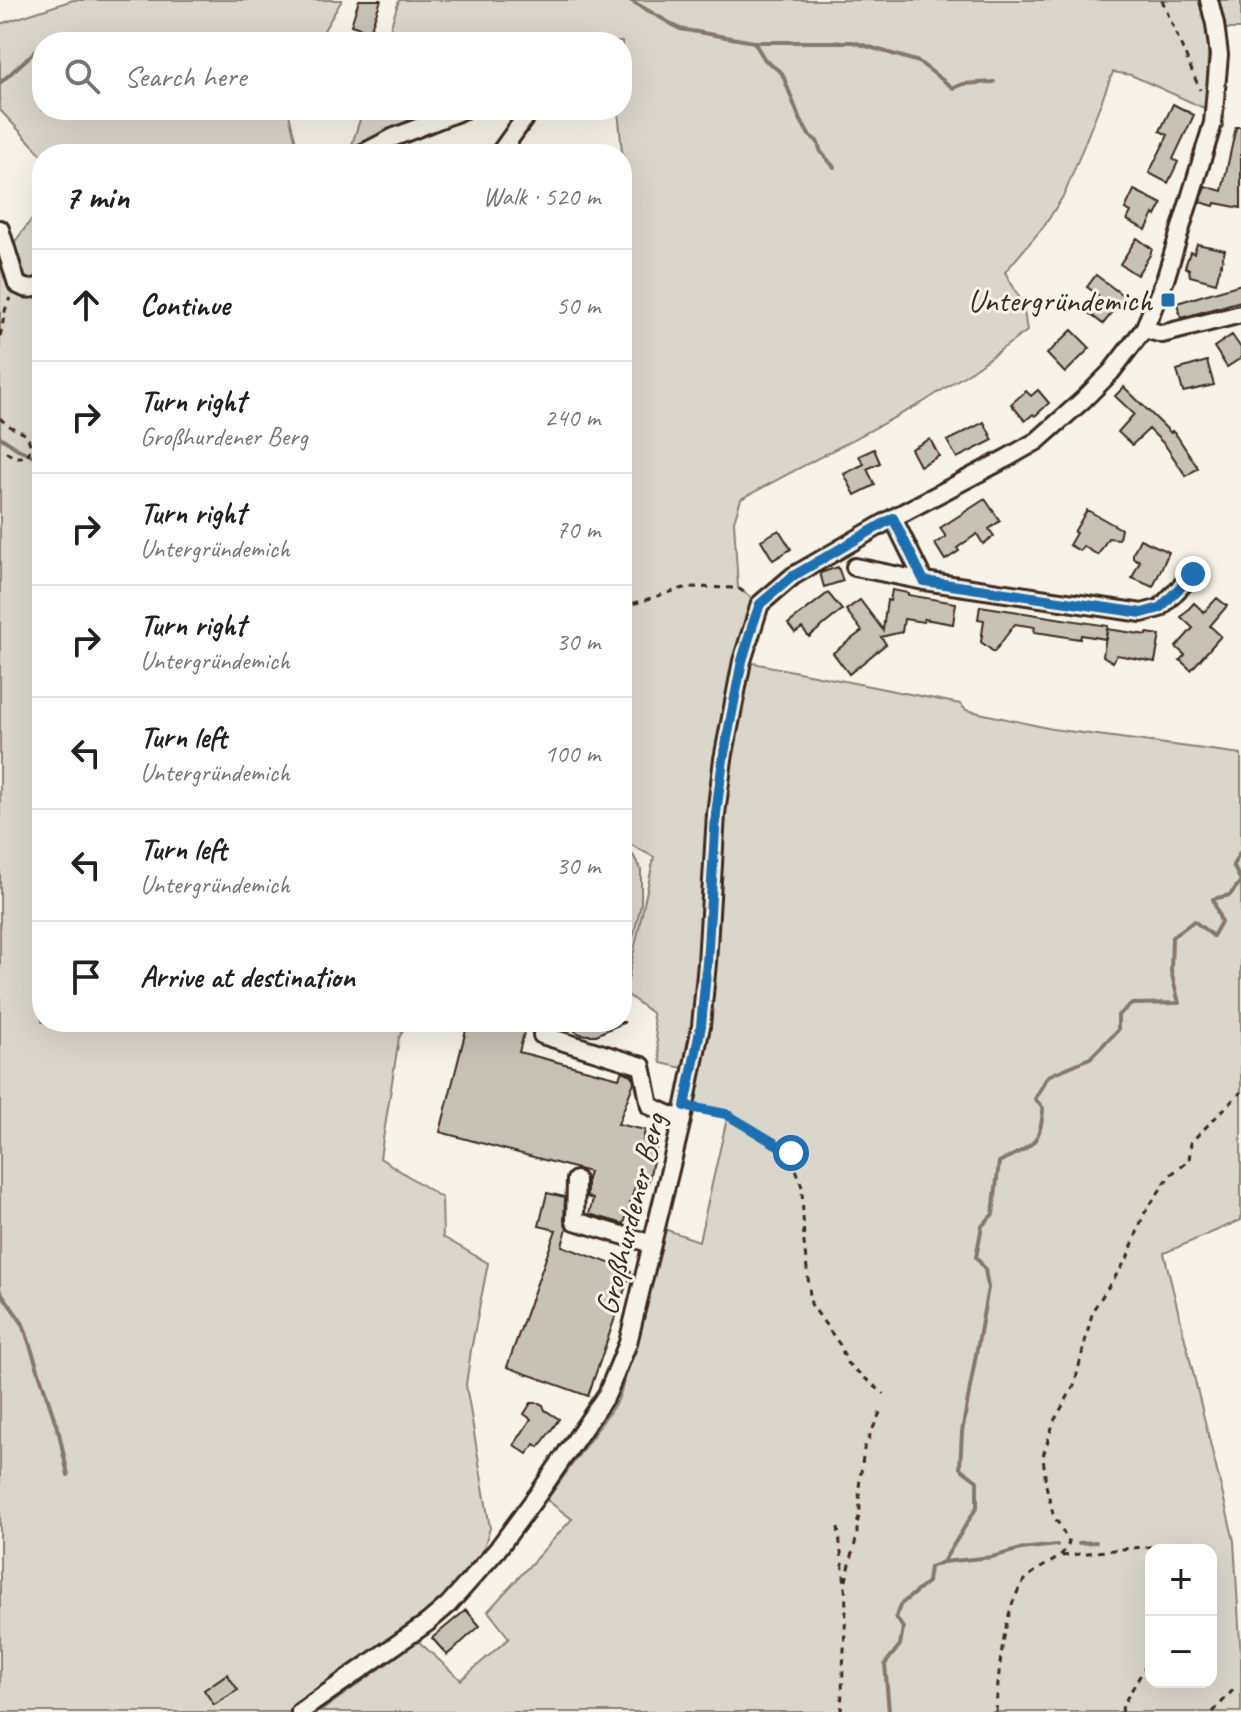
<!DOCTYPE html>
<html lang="en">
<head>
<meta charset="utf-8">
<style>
	:root { --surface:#fff; --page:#f2f2f2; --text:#202124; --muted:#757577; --line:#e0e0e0 }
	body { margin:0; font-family:Caveat,sans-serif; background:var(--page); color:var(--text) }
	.controls { position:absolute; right:24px; bottom:24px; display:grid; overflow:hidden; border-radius:16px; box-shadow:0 8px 32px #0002 }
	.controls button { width:72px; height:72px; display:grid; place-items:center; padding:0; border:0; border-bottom:2px solid var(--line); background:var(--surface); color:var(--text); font:40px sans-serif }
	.stop { position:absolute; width:24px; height:24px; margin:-18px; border:6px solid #1f6fb2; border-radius:50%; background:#fff }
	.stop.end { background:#1f6fb2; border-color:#fff; box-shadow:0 2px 8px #0008 }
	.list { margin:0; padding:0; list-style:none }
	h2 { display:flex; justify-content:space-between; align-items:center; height:104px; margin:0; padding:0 32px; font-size:34px }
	h2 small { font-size:26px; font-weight:400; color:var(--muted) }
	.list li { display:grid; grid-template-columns:52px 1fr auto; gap:24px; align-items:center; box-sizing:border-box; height:112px; padding:0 32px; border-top:2px solid var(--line) }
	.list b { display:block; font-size:30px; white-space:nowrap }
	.list p { margin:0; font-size:26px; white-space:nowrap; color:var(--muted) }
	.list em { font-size:26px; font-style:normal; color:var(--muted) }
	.icon { flex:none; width:44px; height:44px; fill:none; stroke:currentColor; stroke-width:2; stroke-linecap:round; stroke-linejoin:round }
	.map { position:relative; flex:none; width:1241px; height:1712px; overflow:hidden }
	.search { position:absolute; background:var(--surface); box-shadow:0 8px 32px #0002; left:32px; top:32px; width:600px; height:88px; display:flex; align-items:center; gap:20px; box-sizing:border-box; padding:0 28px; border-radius:32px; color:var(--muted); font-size:30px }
	.panel { position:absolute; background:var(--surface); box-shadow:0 8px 32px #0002; left:32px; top:144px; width:600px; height:888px; border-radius:32px }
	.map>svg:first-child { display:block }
	.green { fill:#dbd6cb; stroke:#8b8074; stroke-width:2; fill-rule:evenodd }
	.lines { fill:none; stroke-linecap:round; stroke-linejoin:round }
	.stream { stroke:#84786c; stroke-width:4 }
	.building { fill:#c8c1b6; stroke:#3b2a1e; stroke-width:2 }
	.minor-casing { stroke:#3b2a1e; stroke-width:22 }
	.path { stroke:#3b2a1e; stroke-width:3; stroke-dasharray:6 6; stroke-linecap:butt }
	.minor { stroke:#f7f3e8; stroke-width:16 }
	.route { stroke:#1f6fb2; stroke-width:10 }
	.poi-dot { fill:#1f6fb2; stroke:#f7f3e8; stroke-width:3 }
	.labels { text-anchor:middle; stroke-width:6; stroke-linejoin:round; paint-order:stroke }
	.poi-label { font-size:32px; fill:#3b2a1e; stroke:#f7f3e8; text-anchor:end }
	.street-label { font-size:32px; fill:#3b2a1e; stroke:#f7f3e8 }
</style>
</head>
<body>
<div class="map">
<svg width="1241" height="1712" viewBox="0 0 1241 1712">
	<rect width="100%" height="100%" fill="#f7f3e8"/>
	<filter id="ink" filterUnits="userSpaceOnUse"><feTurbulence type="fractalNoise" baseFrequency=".0125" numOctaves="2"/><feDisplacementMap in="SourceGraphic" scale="16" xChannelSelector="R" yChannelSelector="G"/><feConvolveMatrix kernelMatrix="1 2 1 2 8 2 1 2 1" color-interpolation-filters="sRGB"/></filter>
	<g filter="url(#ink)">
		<path class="green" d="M73,0H342L317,42H42V110H288L298,151L312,154L42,155L0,110V24Z
			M399,0H1241V29H1209L1206,109L1131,75L1113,72L1065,193L1045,225L1005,272L1023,304L1027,331L967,374L922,403L741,499L734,521L738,588L760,604L743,661L960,704L966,710L1052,729L1241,754V1220L1164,1253L1234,1541L1241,1659V1712H320L418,1641L461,1680L509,1638L488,1611L572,1519L547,1500L618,1400L636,1347L664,1229L699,1241L728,1114L685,1106L691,1070L661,1063L652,1013L625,993L654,857L622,840V186L625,183L618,110H622V42H565L550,38L547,42H386ZM1151,1550H1211V1682H1151Z
			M363,110H463L361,154H349Z
			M42,205V1022H408L399,1038L380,1158L442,1198L443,1237L488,1263L471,1350L466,1385L490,1528L483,1551L442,1600L290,1712H0V256L3,258Z
			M622,850L633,855L641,870V904L622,986Z"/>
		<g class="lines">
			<path class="stream" d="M630,0L680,29L754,42H853L919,62L953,88L963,84L994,82
				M46,42L123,38
				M754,42L765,60L782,73L799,117L809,135L817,141L821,152L834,167
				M0,83L42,45
				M0,437L18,449L42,460
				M0,1291L23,1324L59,1433L68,1475
				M1079,1543L1096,1542
				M943,1562L992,1557L1021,1549L1057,1545
				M889,1712L885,1664L900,1645L903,1628L896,1617L900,1605L928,1582L930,1567L943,1562L977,1507V1481L960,1468L962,1432L988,1288L985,1269L976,1257L982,1226L993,1214L999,1162C1030,1146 1041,1147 1043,1108L1035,1099L1048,1076L1090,1058L1118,1030V1015L1132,1004L1179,1003L1171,971L1172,937L1194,921L1213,936L1221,922L1213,899L1230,895L1241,881L1233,865L1241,851"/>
		</g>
		<path class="building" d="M359,0H381L370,31L351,25Z
			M1173,104L1194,115L1173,159L1178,162L1168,183L1149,173L1168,135L1160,131Z
			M1236,127H1241V208L1215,203L1214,206L1200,202L1205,186L1222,191Z
			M1134,190L1162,204L1156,216L1154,214L1146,230L1127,220L1131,212L1125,209Z
			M1137,238L1152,249L1150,255L1137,275L1120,264Z
			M1197,244L1225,250L1216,283L1190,276L1189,269L1185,267L1190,252L1194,253Z
			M1096,275L1125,297L1103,324L1086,311L1098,295L1087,287Z
			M1241,284V301L1181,318L1177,303Z
			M1072,330L1090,348L1065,373L1047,354Z
			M1232,335L1241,348V358L1227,367L1214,347Z
			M1207,361L1214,385L1183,392L1177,370Z
			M1124,387L1171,433L1172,431L1177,436L1198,468L1186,476L1165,445L1149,429L1132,445L1118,432L1134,414L1115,396Z
			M1038,390L1049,403L1035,416L1033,414L1025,421L1011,404L1026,391L1031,396Z
			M984,422L993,440L957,458L947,441Z
			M930,439L939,456L920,466L911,449Z
			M874,449L880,463L867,469L875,485L855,495L844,474L864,464L859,456Z
			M985,499L1000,521L989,529L994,536L983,544L977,534L957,548L959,551L945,560L935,544L946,537L940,528Z
			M1087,510L1121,529L1119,539L1108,538L1098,555L1083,546L1080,551L1069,545L1076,533L1074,532Z
			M779,530L791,549L773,560L761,540Z
			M1140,539L1169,552L1153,587L1132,578L1140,561L1133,558V553Z
			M838,567L843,581L824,587L820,573Z
			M892,590L908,593V595L956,603L953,624L924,619L923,622L904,619L902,632L881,637L886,644L849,674L833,653L862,631L846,610L860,600L883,630L887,600L890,601Z
			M828,593L842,610L809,637L802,628L795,633L788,624Z
			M1217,598L1227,606L1210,626L1221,636L1191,670L1180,660L1185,655L1176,647L1193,628L1181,617L1194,603L1204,612Z
			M980,606L1108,626L1106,639L1081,635L1080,639L1042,633L1034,632L1035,627L1015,624L994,652L981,642L984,620L978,619Z
			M1107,629L1147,635V633L1160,635L1155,662L1117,655L1113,662L1103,656Z
			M468,1022H527L519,1052L619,1078L622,1071L632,1075L634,1082L618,1124L645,1130L643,1140L657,1144L647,1187L636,1183L624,1224L589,1214L593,1199L587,1197V1179L589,1172L440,1132Z
			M561,1022H625L596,1035H588L580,1034Z
			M547,1193L565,1197L564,1221L567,1228L562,1246L631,1271L588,1396L507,1367L556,1230L539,1226Z
			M531,1403H539L543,1405L545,1410L559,1419L539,1447L535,1444L527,1454L514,1445L531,1419L524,1414Z
			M466,1610L480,1626L447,1655L432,1638Z
			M227,1674L238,1690L214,1705L204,1690Z"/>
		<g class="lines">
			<defs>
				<path id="minor" d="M361,154L392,138L463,110
					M499,154L524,119L521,110
					M0,229L17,284C26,290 32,290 42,285
					M1144,329L1162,334L1241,314
					M893,518L924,581L1142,613L1160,608L1193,574
					M855,567L924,581
					M543,1022L542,1035L642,1066L650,1106L682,1120
					M576,1180L575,1221L652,1244
					M300,1712L427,1623L448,1605L497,1550L539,1493L607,1394L628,1343L682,1120L701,1026L707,963L716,814L723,759L742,661L760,604L793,576L893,518L1007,458L1037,441L1083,400L1111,372L1144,329L1165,280L1213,123L1219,55L1215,24L1209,0"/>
			</defs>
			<use href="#minor" class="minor-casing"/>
			<path class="path" d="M1162,0L1200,90
				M0,336C4,321 3,312 10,298
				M0,418L7,425L27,435L31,447L27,457H14L6,452L0,451
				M622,607L687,587L738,588L748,595
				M700,1109L726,1114L791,1153L802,1187L804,1243L811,1304L840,1345L847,1363L884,1394
				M838,1527L845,1584L846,1608L841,1712
				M1062,1556L1131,1548L1202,1544L1204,1550
				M846,1581L857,1535V1524L860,1512L859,1487L864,1449L882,1408
				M996,1712C998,1678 1003,1602 1027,1578C1041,1564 1062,1562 1069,1542L1053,1514L1046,1485L1043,1456L1054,1421L1074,1386L1093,1310L1127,1259L1144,1214L1170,1175L1189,1161L1191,1142L1241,1092
				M1121,1712L1124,1703L1151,1657
				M1213,1712L1233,1690"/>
			<use href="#minor" class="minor"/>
		</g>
	</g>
	<g class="lines" filter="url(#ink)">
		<path class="route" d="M791,1153L726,1114L685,1106L701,1026L707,963L716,814L723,759L742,661L753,624L760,604L793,576L893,518L924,581L1142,613L1160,608L1193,574"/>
	</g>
	<rect class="poi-dot" x="1160" y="292" width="16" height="16" rx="4"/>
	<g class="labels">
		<g class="poi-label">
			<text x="1152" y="311">Untergründemich</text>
		</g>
		<g class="street-label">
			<text transform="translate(630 1214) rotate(-76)" y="11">Großhurdener Berg</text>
		</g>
	</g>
</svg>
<div class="controls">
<button>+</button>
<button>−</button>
</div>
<div class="stop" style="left:791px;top:1153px"></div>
<div class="stop end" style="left:1193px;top:574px"></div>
<div class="search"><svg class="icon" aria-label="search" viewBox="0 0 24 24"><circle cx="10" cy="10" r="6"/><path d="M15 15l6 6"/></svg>Search here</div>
<section class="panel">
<h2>7 min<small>Walk · 520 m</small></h2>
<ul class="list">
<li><svg class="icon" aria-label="ahead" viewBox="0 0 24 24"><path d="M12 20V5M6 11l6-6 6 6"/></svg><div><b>Continue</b></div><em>50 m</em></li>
<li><svg class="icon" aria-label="right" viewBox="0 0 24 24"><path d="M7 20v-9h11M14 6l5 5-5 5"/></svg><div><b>Turn right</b><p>Großhurdener Berg</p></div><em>240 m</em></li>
<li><svg class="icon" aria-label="right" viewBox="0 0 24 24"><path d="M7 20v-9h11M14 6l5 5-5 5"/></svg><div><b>Turn right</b><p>Untergründemich</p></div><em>70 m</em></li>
<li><svg class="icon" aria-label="right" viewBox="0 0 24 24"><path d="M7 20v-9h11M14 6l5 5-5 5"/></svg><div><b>Turn right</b><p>Untergründemich</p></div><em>30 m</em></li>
<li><svg class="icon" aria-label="left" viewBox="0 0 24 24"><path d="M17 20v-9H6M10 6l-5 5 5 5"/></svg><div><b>Turn left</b><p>Untergründemich</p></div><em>100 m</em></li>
<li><svg class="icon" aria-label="left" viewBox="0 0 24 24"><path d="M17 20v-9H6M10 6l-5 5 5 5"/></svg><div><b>Turn left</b><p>Untergründemich</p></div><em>30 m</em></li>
<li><svg class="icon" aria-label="arrive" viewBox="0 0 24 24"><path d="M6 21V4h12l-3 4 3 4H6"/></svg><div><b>Arrive at destination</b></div></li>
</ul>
</section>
</div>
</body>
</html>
